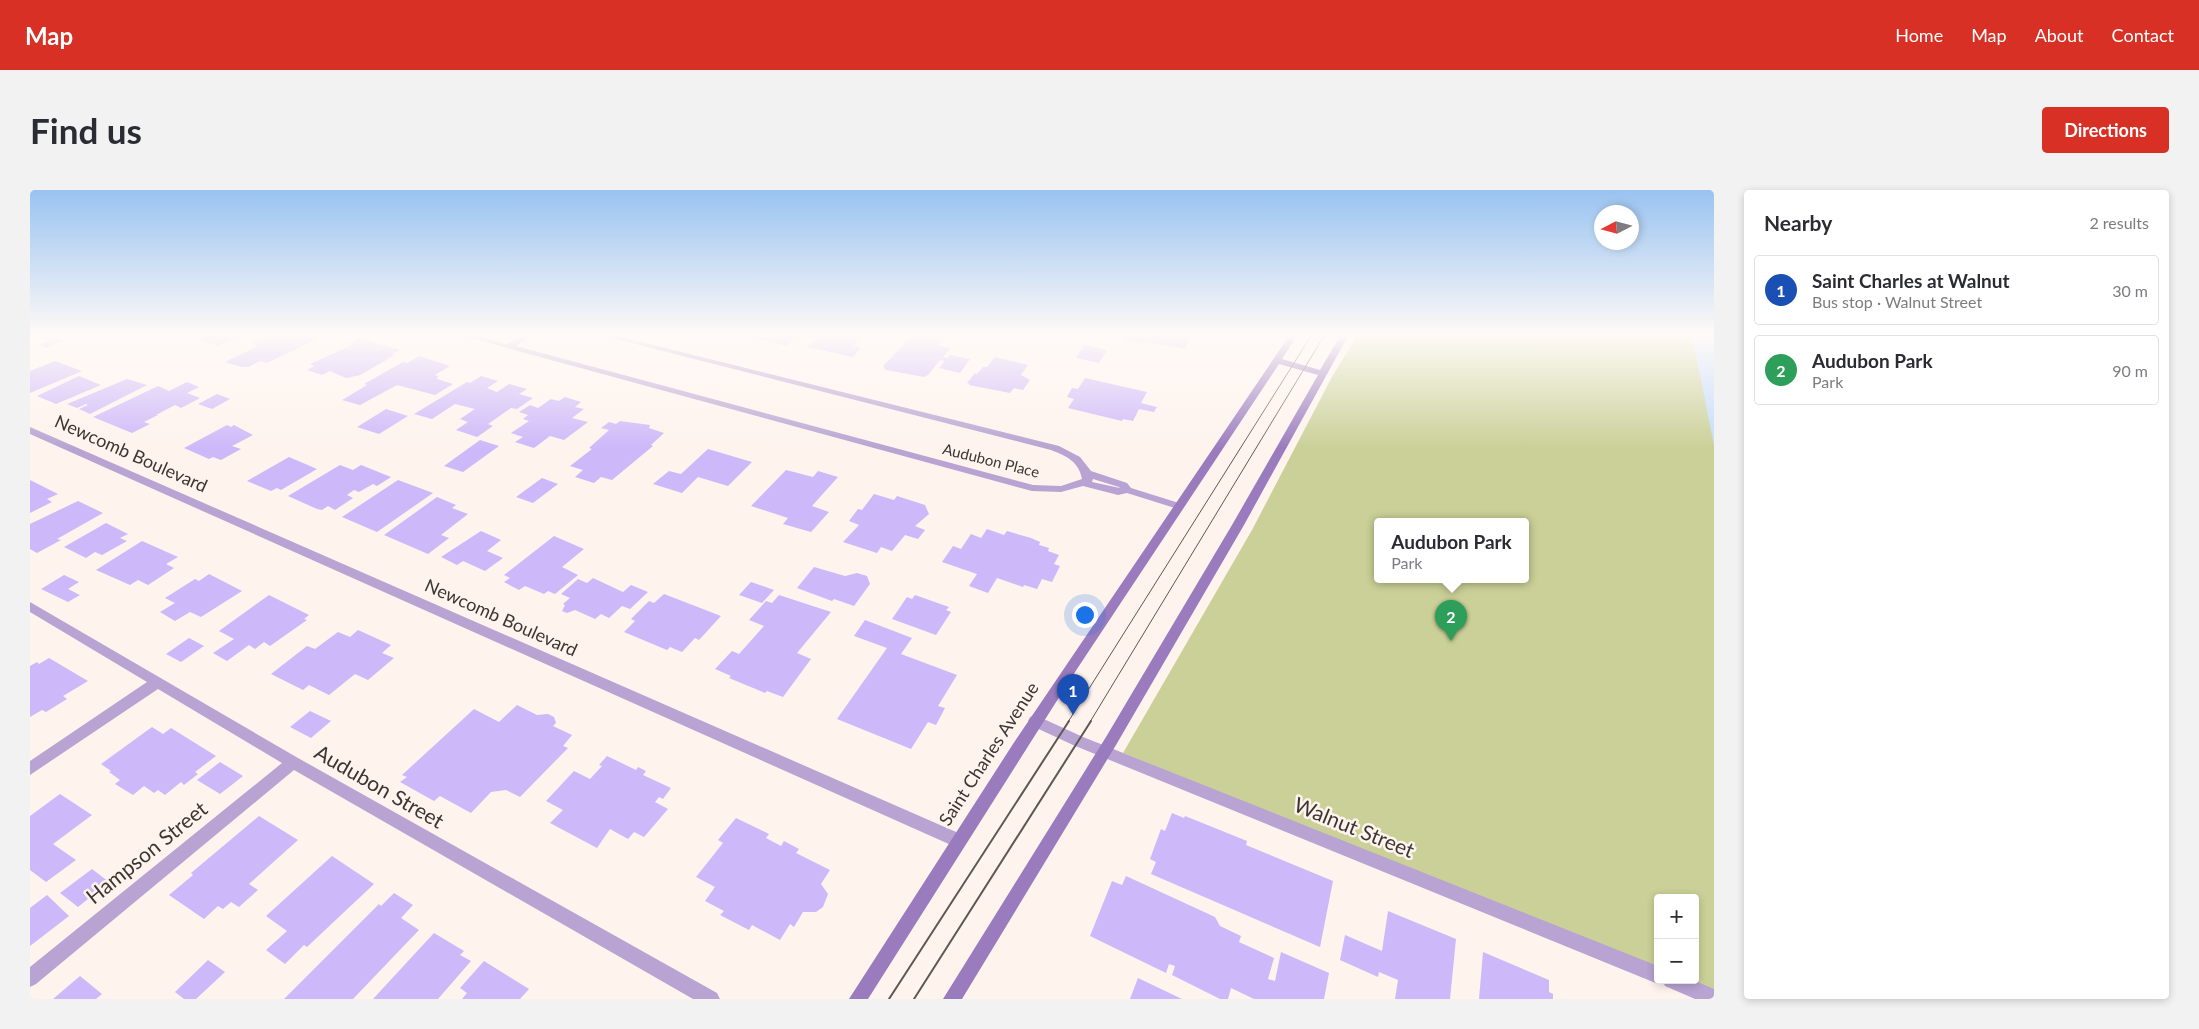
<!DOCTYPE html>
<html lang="en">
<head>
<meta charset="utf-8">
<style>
	:root { --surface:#fff; --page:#f2f2f3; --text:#2b2b33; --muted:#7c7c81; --line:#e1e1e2; --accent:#d93025 }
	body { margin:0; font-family:Lato,sans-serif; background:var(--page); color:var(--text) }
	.controls { position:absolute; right:15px; bottom:15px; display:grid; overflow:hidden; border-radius:5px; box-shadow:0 2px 8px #0003 }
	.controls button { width:45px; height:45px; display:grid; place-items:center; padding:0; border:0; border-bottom:1px solid var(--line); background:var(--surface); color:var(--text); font:25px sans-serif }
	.compass { position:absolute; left:1564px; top:15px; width:45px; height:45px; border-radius:50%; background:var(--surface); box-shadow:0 2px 8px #0003; rotate:264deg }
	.you { position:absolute; left:1054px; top:424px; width:18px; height:18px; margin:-12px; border:4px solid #fff; border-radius:50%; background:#1a73e8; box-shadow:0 0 0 8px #1a73e833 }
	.badge { display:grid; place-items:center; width:32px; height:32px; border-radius:50%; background:var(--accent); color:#fff; font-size:16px; font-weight:700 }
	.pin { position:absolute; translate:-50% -41px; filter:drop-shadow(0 1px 2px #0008) }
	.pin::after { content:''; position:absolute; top:26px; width:18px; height:15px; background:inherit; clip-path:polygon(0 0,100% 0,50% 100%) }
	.popup { position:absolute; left:1344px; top:328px; width:155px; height:65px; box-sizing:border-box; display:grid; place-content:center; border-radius:5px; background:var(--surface); filter:drop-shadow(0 1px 4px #0005); font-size:16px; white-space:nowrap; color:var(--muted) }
	.popup b { font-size:19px; color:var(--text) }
	.popup::after { content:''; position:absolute; left:50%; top:100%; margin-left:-10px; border:10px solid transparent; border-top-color:var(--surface) }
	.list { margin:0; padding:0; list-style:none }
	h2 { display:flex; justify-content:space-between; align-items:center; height:65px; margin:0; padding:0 20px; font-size:21px }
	h2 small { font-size:16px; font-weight:400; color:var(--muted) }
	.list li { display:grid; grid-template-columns:32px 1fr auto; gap:15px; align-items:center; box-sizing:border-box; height:70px; margin:0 10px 10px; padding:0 10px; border:1px solid var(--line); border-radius:5px }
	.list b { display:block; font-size:19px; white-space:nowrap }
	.list p { margin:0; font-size:16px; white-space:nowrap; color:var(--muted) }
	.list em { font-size:16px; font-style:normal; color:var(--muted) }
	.map { position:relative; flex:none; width:1684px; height:809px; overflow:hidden; border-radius:5px }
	header { display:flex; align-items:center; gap:30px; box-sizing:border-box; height:70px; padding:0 25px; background:var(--accent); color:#fff }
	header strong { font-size:24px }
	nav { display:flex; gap:28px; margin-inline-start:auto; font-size:18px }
	.intro { display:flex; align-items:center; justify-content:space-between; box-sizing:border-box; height:120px; padding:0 30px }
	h1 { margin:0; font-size:35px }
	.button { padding:12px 22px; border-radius:5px; background:var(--accent); color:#fff; font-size:18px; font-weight:700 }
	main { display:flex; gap:30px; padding:0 30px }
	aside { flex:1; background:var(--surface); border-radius:5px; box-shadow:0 2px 8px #0003 }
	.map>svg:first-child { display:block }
	.green { fill:#cad097; fill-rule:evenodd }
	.water { fill:#c3dafe }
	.building { fill:#cdb8fa }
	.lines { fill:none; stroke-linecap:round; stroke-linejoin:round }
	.street { fill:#b8a3d2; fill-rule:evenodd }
	.secondary { fill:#9a7bbe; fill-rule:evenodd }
	.tram-far1 { stroke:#5d5854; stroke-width:1 }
	.tram { stroke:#5d5854; stroke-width:2 }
	.labels { text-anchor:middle; stroke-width:5; stroke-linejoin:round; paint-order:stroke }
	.far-street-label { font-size:15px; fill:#3a3633; stroke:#fef3ed }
	.street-label { font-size:18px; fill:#3a3633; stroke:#fef3ed }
	.near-street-label { font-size:21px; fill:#3a3633; stroke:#fef3ed }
</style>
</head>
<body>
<header>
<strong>Map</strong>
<nav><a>Home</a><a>Map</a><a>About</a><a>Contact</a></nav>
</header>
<div class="intro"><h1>Find us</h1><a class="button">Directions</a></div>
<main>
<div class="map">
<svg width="1684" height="809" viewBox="0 0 1684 809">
	<rect width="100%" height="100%" fill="#fef3ed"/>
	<path class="green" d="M1327,146H1684V804L1651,790H1665V708H1628V781L1093,563L1222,340L1303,185ZM1347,332H1495V390H1347Z"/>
	<path class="water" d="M1662,146H1684V255Z"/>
	<path class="building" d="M176,146H209L188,156L168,149Z
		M236,146H288L286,147L289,148L237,173L230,171L218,177H211L195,172L228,156L222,153Z
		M714,146H767L756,156Z
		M781,146H828L826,148L830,149L822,156L831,158L823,167L777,157L786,149L779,147Z
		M882,146L912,149L908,155L921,158L913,167L917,168L920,165L940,169L930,183L909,178L915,171L910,170L898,185L894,187L856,180L853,176Z
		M1089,146H1160L1155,159L1116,152L1115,154L1094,150L1095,148Z
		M26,148L33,151L16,158L9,155Z
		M329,148L370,160L362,164L365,165L330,185L321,187L316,188L300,181L292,185L277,180L284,176L280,174L322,155L319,154Z
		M1054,155L1077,160L1069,173L1046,168Z
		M389,166L420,176L405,185L408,186L407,189L423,194L405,205L367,195L330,215L312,210L337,195L334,194L373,172L377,173Z
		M965,167L998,175L991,185L1000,190L993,200L984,198L980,203L939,195L940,194L937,193L945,183L947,184L953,177H957Z
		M25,171L52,181L0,203V181Z
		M49,186L71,195L26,214L7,206Z
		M451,186L468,191L457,198L467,202L479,194L497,199L489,204L503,208L487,219L481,218L458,234L463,236L447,247L426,240L438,232L430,229L445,219L425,214L402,229L384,224L437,192L440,193Z
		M1055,188L1117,202L1111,213L1127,217L1124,222L1109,219L1103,231L1093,229L1092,231L1038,218L1044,209L1037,207L1042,198L1048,199Z
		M97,189L117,195L60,224L49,219L58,215L56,214L47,218L37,214Z
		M157,192L169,197L157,203L170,208L151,218L145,215L126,225H128L114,232L120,234L102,243L63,227L128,196L139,201Z
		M187,204L200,209L182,219L168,214Z
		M535,207L551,212L545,217L554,219L542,228L558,232L534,250L520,246L504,258L485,252L493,247L481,243L499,231L493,229L498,225L489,222L500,215L508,218L521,209L529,211Z
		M356,219L378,226L349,244L327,237Z
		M590,231L620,235L619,238L634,243L621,255L623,256L582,290L571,287L564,293L545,287L553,280L540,276L562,259L559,258L579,240L571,238L579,232L586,234Z
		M197,235L201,237L204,235L223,245L202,256L211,259L191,270L183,267L179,269L154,258Z
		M450,250L469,256L433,282L414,276Z
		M678,259L722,272L698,296L668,287L652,303L623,294L639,281L651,284Z
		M259,267L287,279L251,300L247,298L241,301L217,291Z
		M310,275L323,280L331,275L361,287L347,296L343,294L329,302L324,300L317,305L323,308L305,320L298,316L292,320L287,319L258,306Z
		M756,280L783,287L788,281L808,287L782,316L799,322L781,342L753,334L758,328L721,316Z
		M512,288L528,294L503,313L486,307Z
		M0,290L28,304L17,309L22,312L0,323Z
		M368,290L403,303L347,342L312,327Z
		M844,304L864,310L867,306L895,315L899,324L885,336L895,340L888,349L875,345L862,361L851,357L847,363L813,352L829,335L819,331L828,319L832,320Z
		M407,307L426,315L422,318L438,324L411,345L419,348L398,364L354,345Z
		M48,311L73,323L27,349L31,350L7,363L0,359V334Z
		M76,333L98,344L90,348L97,351L72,365L65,362L56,368L34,357Z
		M957,339L974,345L977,341L1001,348L1010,352L1009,355L1019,358L1018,361L1029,365L1024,374L1030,376L1022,392L1012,389L1007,399L994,395L993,397L967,388L958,403L939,396L947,384L912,372L923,356L931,359L941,344L951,348Z
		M451,341L471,350L457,361L473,368L455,381L433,371L427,375L411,367Z
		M524,346L554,359L532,377L548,385L525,404L518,401L514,404L495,396L489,400L474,392L480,388L474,385Z
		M112,351L148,367L136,374L144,378L118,395L108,390L100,395L66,380Z
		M784,377L815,386L827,383L837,386L840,394L824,416L804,409L802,411L767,398Z
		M179,384L212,401L171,427L160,422L145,431L130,422L145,413L135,408L165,389L169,391Z
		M34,385L49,392L38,399L50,405L38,412L11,399Z
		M563,388L593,402L601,395L618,402L600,419L592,416L579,428L571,424L565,429L545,420L537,423L532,421L535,415L533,414L540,408L531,404L548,389L557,393Z
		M721,392L744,400L732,413L709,405Z
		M634,404L691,426L669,450L665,448L652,462L640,457L637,460L594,442L605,431L601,429L619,411L624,413Z
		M239,405L279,425L274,429L277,430L240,456L234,452L225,459L219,455L197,471L183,463L204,449L189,441Z
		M749,405L801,422L767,463L781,469L753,507L737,501L735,503L699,488L701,486L685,479L702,461L709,464L734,436L719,430L736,411L742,413Z
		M885,405L919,417L916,420L921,422L906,445L862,429L877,407L882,409Z
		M835,430L882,448L871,464L927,485L908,516L915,518L906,535L898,532L881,559L807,529L857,458L824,446Z
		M328,440L361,455L352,463L364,468L338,490L325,484L299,505L279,495L273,500L241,484L277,456L285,459L308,442L320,447Z
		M159,448L174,456L151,472L136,464Z
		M19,468L58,491L33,506L37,509L16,522L12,520L0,527V476L7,472L9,474Z
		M487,515L507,525L518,524L524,527L526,533L523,536L542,545L533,556L538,558L490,607L476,600L461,602L441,623L410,606L404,611L370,592L377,587L372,585L444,519L469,532Z
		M280,521L301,531L281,548L260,537Z
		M122,537L133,544L141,538L186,566L165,582L168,584L154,595L151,592L135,605L128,600L124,603L114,596L103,605L85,594L90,590L79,582L81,581L71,574Z
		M577,566L606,580L608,577L616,581L613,585L641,598L633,609L629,607L625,612L638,619L614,647L604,642L598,649L580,639L567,658L520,633L533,620L516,611L544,581L560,589L572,576L569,575Z
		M190,572L213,586L190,604L167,590Z
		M30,604L62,625L23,654L46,670L16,692L0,680V626Z
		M1142,623L1154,628L1155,626L1217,651L1216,655L1303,691L1290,757L1121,684L1126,672L1120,669L1131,639L1135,641Z
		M229,626L268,650L219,694L228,700L209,717L201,712L193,719L188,716L174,729L139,705L163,685L161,683Z
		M706,628L739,644L736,648L751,656L754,651L769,659L766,663L800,680L791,694L798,704L793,717L786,722H773L764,737L760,734L750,750L722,735L719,740L690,725L694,721L675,711L685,697L666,687L693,653L688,650Z
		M302,666L344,694L277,757L274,755L255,774L236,760L257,741L236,726Z
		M62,679L79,692L48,717L30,703Z
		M1096,686L1185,727L1190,736L1211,746L1209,752L1244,768L1238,789L1245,791L1251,762L1299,783L1294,809H1224L1201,798L1198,809H1190L1142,785L1145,776L1139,774L1136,783L1060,746L1082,691L1092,695Z
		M364,703L383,715L371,728L389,740L323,809H254L349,714L351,716Z
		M17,705L39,726L0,756V718Z
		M1358,721L1426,749L1420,809H1365L1368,790L1349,782L1348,787L1310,770L1315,745L1352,761Z
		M404,743L434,761L430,765L441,771L408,809H343Z
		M1453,762L1519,790V802L1523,804V809H1449Z
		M178,770L195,782L166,809H154L145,802Z
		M454,771L499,799L490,809H432L437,803L430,798Z
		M50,786L72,804L66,809H23Z
		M1108,788L1152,809H1100Z"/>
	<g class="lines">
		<path class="street" d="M433,146H446L477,154L491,146H501L486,156L1003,295L1031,296L1052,289C1049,272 1037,266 1021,260L574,146H587L1029,256L1050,267L1061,281L1097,293L1101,298L1152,314L1154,316L1148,319L1097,303L1088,305L1053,296L1031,302L1002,301ZM1063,289L1089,297L1090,298L1062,292Z
			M0,237L933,645L935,650L933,655L927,657L921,655L0,244Z
			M0,412L268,568L687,803L690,809H663L264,580L6,794L0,797V777L252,573L128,499L0,585V571L117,492L0,422Z
			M1005,525L1053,547L1628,776V790H1663L1684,799V809H1665L1635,796L1633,792L1628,794L1043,555L1000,535L998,531L1000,527Z"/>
		<path class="secondary" d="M1259,146H1267L1252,169L1290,180L1310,146H1318L1214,335L1086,555L932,809H913L1076,547L1202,335L1288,185L1249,174L1047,479L838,809H819L983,554Z"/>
		<path class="tram-far1" d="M1038,532L1281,146
			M1060,532L1294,146"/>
		<path class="tram" d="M859,809L1039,531
			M884,809L1061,531"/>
	</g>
	<linearGradient id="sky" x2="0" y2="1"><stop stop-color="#99c3f1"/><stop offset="0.56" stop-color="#fffaf7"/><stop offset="1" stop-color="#fffaf7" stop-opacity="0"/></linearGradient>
	<rect width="1684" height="259" fill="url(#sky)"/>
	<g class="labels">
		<g class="far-street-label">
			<text transform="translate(961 271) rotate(14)" y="5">Audubon Place</text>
		</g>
		<g class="street-label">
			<text transform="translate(101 264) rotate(24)" y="6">Newcomb Boulevard</text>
			<text transform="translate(471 428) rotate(24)" y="6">Newcomb Boulevard</text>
			<text transform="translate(959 564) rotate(-57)" y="6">Saint Charles Avenue</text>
		</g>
		<g class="near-street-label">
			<text transform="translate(349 597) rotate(30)" y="7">Audubon Street</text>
			<text transform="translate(1324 638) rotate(22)" y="7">Walnut Street</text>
			<text transform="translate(117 663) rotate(-39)" y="7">Hampson Street</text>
		</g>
	</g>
</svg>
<div class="controls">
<button>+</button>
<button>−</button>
</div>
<svg class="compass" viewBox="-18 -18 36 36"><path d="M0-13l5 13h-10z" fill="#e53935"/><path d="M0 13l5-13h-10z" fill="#7c7c81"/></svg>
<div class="you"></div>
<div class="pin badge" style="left:1043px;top:525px;background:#1a4fb4">1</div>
<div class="pin badge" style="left:1421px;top:451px;background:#2e9e5b">2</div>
<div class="popup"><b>Audubon Park</b>Park</div>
</div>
<aside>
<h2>Nearby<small>2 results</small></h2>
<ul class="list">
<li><span class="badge" style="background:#1a4fb4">1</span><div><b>Saint Charles at Walnut</b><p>Bus stop · Walnut Street</p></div><em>30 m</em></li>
<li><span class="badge" style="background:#2e9e5b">2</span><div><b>Audubon Park</b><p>Park</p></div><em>90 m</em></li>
</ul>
</aside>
</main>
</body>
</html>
